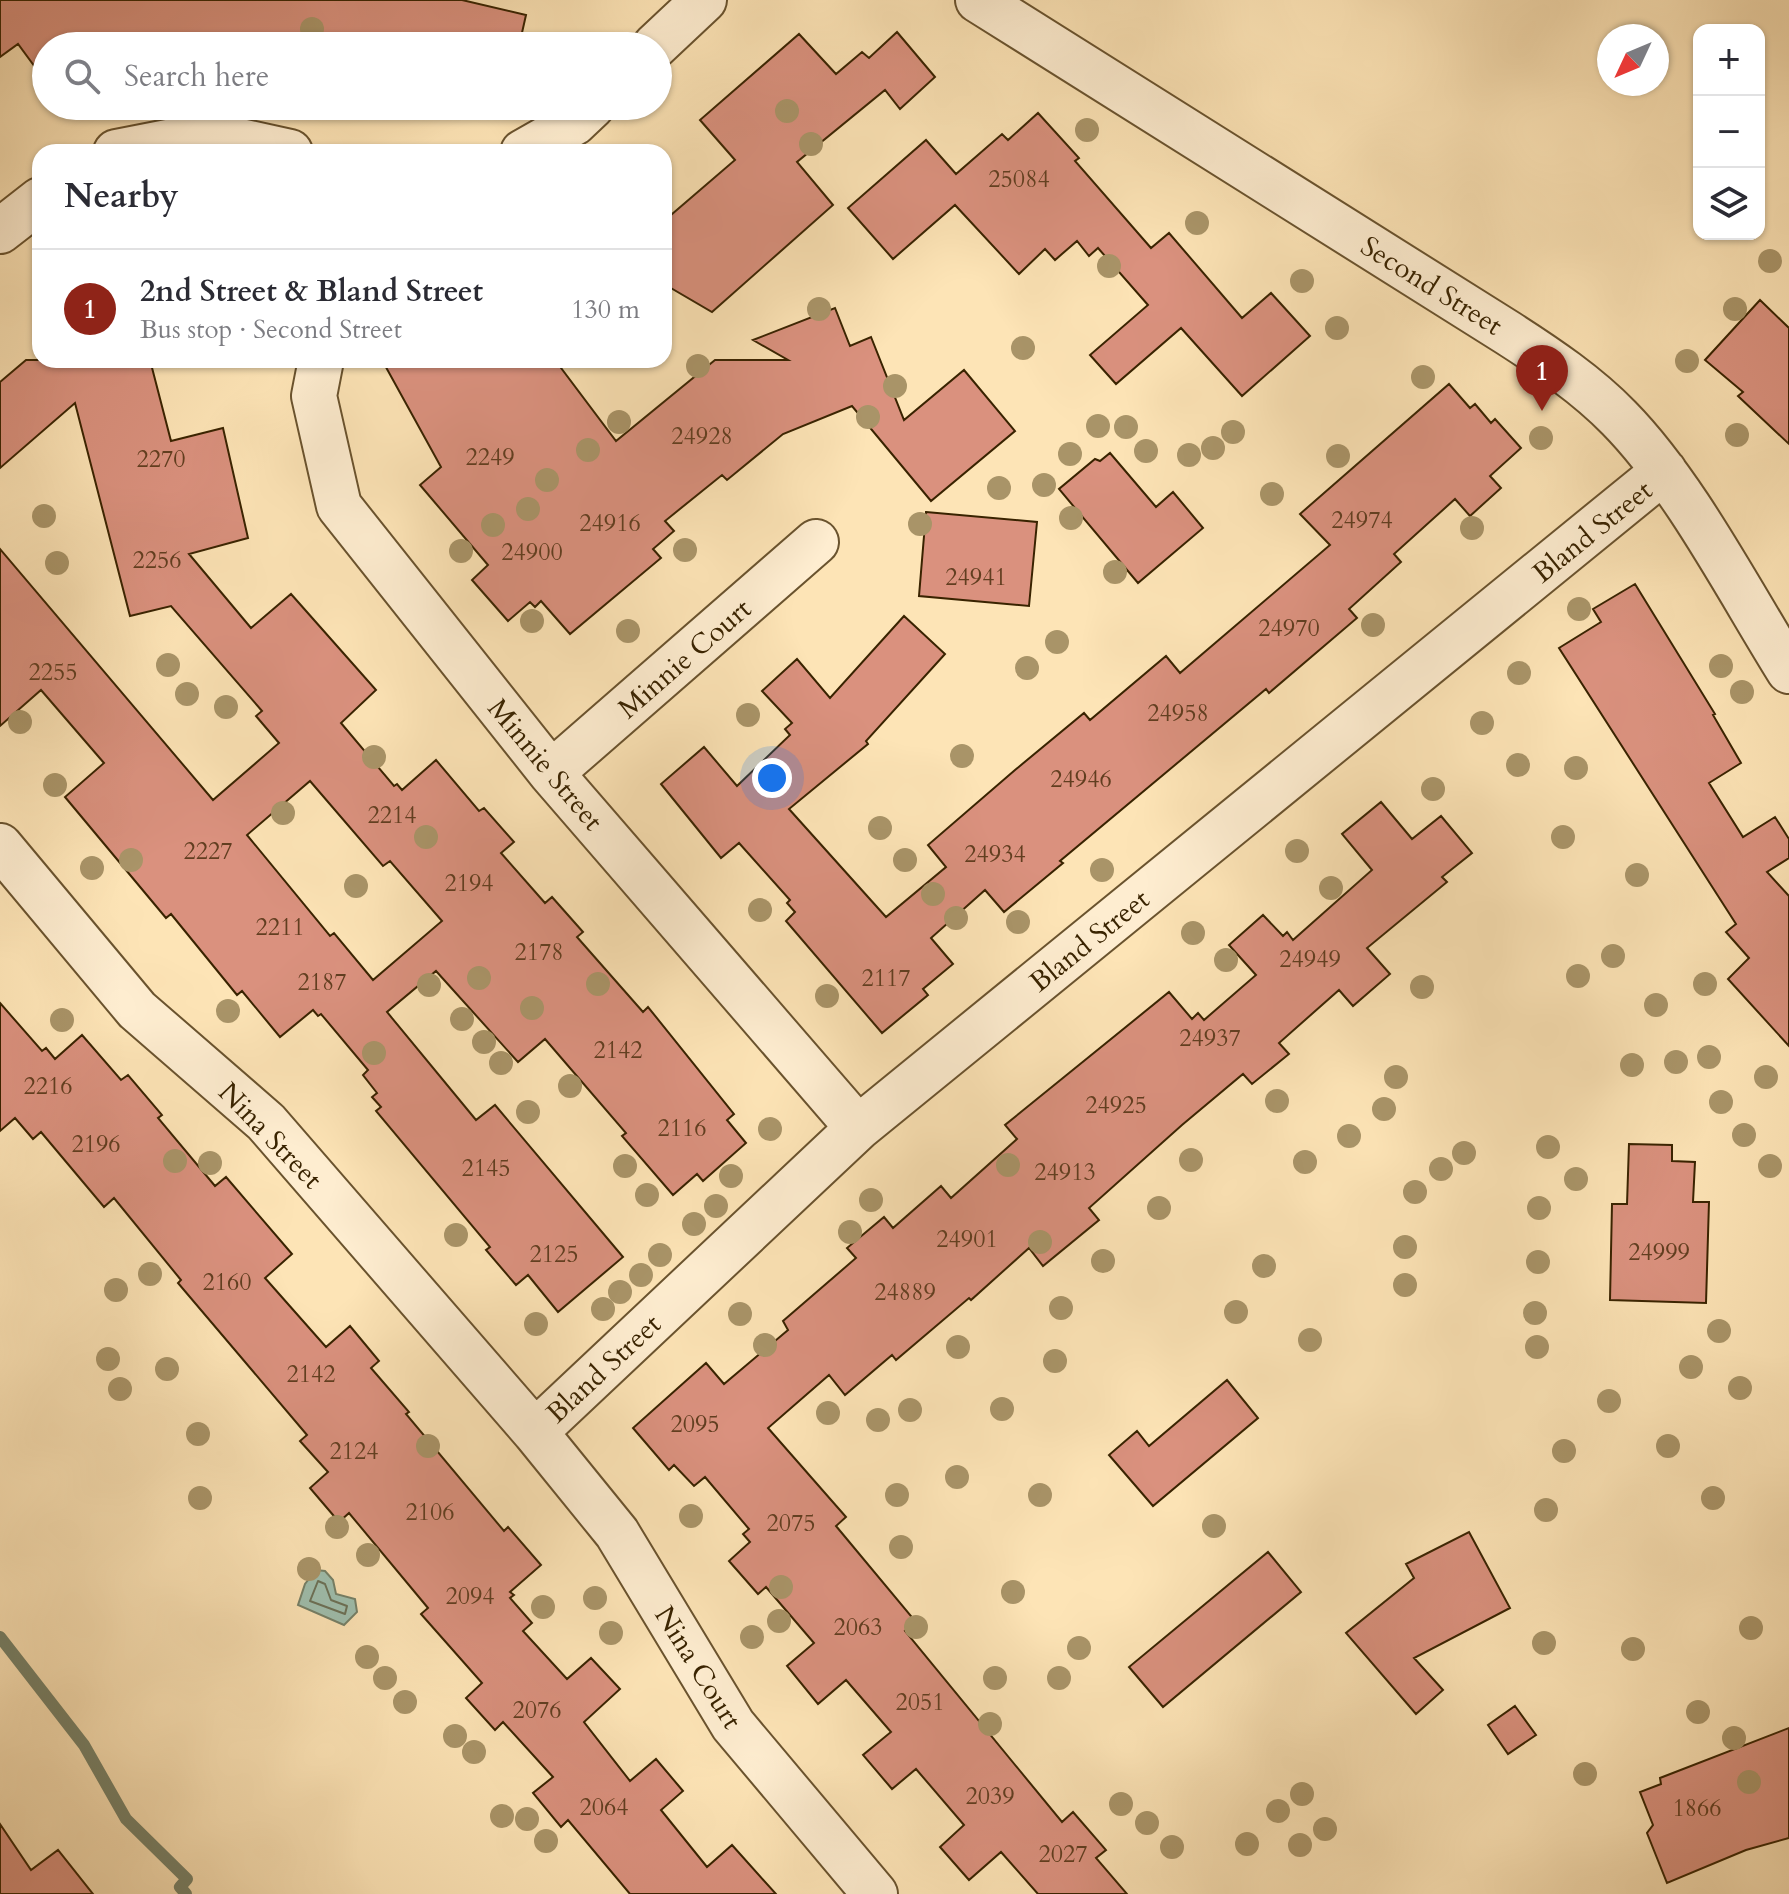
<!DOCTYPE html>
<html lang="en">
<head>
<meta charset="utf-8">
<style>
	:root { --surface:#fff; --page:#f7f7f7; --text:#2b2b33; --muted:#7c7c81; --line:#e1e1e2; --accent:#8f2418 }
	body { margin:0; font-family:Cardo,serif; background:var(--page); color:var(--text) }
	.controls { position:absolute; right:24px; top:24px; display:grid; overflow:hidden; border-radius:16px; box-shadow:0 2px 6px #0004 }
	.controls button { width:72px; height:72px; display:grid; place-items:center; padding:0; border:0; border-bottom:2px solid var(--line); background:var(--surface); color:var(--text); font:40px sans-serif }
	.compass { position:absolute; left:1597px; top:24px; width:72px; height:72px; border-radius:50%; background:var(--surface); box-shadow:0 2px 6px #0004; rotate:226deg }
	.you { position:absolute; left:772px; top:778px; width:28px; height:28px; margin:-20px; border:6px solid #fff; border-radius:50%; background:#1a73e8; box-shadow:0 0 0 12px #1a73e833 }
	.badge { display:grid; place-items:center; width:52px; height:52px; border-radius:50%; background:var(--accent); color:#fff; font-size:26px; font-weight:700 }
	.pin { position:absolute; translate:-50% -66px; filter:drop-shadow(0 2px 4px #0008) }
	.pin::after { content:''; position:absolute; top:42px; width:28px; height:24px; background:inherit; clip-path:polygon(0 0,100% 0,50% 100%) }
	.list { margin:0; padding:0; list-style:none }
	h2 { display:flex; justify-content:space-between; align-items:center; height:104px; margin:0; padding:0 32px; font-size:34px }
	h2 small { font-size:26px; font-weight:400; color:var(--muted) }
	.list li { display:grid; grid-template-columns:52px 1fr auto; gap:24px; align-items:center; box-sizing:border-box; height:120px; padding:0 32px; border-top:2px solid var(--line) }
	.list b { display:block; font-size:30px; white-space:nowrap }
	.list p { margin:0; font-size:26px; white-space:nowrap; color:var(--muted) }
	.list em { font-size:26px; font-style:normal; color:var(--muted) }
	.icon { flex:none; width:44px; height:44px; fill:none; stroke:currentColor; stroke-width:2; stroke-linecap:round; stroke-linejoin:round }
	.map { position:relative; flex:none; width:1789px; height:1894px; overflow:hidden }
	.search { position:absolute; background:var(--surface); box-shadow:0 2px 6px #0004; left:32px; top:32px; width:640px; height:88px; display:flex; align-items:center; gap:20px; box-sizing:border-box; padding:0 28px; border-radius:44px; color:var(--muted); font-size:30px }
	.panel { position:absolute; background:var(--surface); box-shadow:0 2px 6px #0004; left:32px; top:144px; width:640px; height:224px; border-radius:24px }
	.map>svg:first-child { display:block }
	.water { fill:#9fbfae; stroke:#768168; stroke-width:2 }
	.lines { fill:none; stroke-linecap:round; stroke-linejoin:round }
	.shore { stroke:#6c7157; stroke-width:2 }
	.stream { stroke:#768168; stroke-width:12 }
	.building { fill:#da917e; stroke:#392300; stroke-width:2; fill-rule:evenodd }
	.minor-casing { stroke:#6a532e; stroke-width:48 }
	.minor { stroke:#feedd0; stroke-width:44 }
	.tree { fill:#a99468 }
	.labels { text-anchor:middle; stroke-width:6; stroke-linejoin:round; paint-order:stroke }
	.number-label { font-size:24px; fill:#613e20 }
	.street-label { font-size:28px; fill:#392300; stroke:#feedd0 }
</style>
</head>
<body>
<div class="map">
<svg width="1789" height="1894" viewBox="0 0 1789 1894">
	<rect width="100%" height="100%" fill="#fde4b6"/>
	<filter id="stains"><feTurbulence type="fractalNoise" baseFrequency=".0025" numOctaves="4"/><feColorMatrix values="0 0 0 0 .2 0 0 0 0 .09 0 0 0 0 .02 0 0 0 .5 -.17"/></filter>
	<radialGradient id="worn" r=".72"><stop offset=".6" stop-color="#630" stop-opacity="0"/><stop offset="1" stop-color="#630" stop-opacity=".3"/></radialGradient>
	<path class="water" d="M316,1570L325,1571L333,1580L336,1594L355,1599L357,1612L344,1625L298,1605L305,1584Z"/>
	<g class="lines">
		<path class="shore" d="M318,1581L325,1584L331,1600L347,1606L345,1614L310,1601Z"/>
		<path class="stream" d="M0,1637L84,1745L126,1819L187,1879L180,1887L186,1894"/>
	</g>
	<path class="building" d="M0,0H462L526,15L519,46H46V82L18,44L0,57Z
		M897,32L935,77L900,109L885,90L797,162L833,205L712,312L664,284V221L735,160L700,120L799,34L836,74L862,52L869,58Z
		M1038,113L1079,158L1075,161L1151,248L1169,233L1242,318L1271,293L1310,336L1242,396L1181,328L1116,384L1090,355L1148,305L1098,248L1089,256L1077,241L1055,260L1045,249L1019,274L955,205L893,259L848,208L926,140L956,174L1002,134L1008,140Z
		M1760,300L1789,328V444L1738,396L1743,392L1705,360Z
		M835,308L850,346L871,337L904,420L964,370L1015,431L931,501L852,406L783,434L727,480L722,475L665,521L674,531L653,549L661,558L570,634L541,601L535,607L530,602L508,621L472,580L488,565L420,485L441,467L382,360H555L616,441L715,360H788L753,340Z
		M26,360H150L171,441L223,428L248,538L189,554L251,628L291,594L376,690L341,723L394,786L397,784L402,790L436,760L479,811L484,808L514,842L501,853L545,903L552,897L583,932L577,937L643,1012L648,1007L734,1114L727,1120L746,1143L703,1181L697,1174L673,1195L622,1136L626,1133L545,1039L518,1062L436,971L387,1012L476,1120L495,1105L623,1257L558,1312L528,1275L516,1285L486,1250L490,1247L376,1111L381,1107L372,1097L377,1093L363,1075L368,1070L321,1014L318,1016L313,1010L280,1037L242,991L237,995L171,914L166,918L65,797L104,763L41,690L0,726V549L213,800L279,743L256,716L262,711L171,606L130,616L75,403L0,468V382ZM310,781L383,866L390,861L442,921L373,980L334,933L330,936L247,835Z
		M1449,384L1470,408L1475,404L1491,423L1495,419L1521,448L1490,476L1501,488L1470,516L1455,499L1394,554L1401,562L1349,609L1357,618L1269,693L1266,689L1060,861L1063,863L1004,912L985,890L931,938L953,964L923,989L928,995L882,1033L786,921L795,912L787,903L790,900L739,843L721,858L661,784L704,747L737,786L790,735L785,729L792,723L762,691L797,659L830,698L904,616L945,654L866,741L868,744L789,809L886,917L946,867L928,845L1015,770L1084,713L1090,720L1166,656L1180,673L1330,545L1300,514Z
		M1110,453L1156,507L1173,492L1203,528L1138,583L1059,489L1095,459L1100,461Z
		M926,512L1037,522L1029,606L919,596Z
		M1635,584L1715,714L1713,715L1741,763L1709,783L1743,837L1775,817L1789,839V858L1767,872L1789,896V1046L1728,979L1749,958L1726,932L1736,924L1559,648L1601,622L1593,609Z
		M1381,802L1412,839L1441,816L1472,853L1442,877L1447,882L1367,948L1390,974L1353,1006L1339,990L1279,1043L1289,1054L1252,1084L1243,1074L1182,1125L1089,1208L1099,1220L1043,1266L1029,1248L971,1300L969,1298L896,1360L892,1355L845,1395L829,1375L768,1428L846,1517L836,1526L916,1622L905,1631L1062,1822L1073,1812L1106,1850L1096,1858L1127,1894H1038L1001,1852L969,1880L940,1847L964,1825L916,1769L892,1789L863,1755L891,1732L846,1680L818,1704L787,1666L814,1643L766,1587L758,1594L729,1561L750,1542L743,1534L749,1529L705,1477L694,1486L674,1465L669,1470L633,1428L706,1363L724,1384L788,1330L783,1321L856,1258L847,1248L884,1217L893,1228L941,1186L951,1198L1017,1139L1005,1125L1169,992L1192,1019L1198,1013L1204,1020L1256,975L1229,945L1263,915L1283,936L1287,932L1293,940L1372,870L1342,834Z
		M0,1003L42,1051L46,1048L55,1059L82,1035L121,1080L128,1075L162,1115L158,1118L215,1186L226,1177L292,1254L265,1278L326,1347L350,1326L379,1361L371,1368L409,1412L406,1414L504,1531L508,1527L541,1565L510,1592L514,1595L510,1598L532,1623L523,1631L567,1679L591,1658L620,1689L584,1722L630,1781L656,1759L683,1791L661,1810L707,1867L732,1845L776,1894H630L568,1820L561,1827L533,1793L553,1777L503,1722L495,1730L466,1698L482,1683L421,1614L428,1608L349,1513L339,1522L310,1488L328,1472L300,1441L307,1435L178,1283L181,1280L114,1198L104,1207L41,1132L33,1139L15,1118L0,1131Z
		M1629,1144L1672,1145V1161L1695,1162L1693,1202H1709L1706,1303L1610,1300L1612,1204H1627Z
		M1227,1380L1258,1418L1153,1506L1109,1455L1137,1431L1149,1446Z
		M1469,1532L1510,1608L1414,1658L1443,1690L1416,1714L1346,1633L1414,1578L1406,1564Z
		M1268,1552L1301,1592L1163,1707L1129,1667Z
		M1515,1706L1536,1735L1508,1754L1488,1725Z
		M1789,1728V1838L1746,1850L1667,1883L1647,1833L1653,1825L1640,1792L1661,1784L1660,1778Z
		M0,1824L31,1870L58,1850L93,1894H0Z"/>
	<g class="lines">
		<defs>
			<path id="minor" d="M978,0L1508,333C1547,358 1587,385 1619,418C1684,484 1739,591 1789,671
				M655,46L704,0
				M116,152L208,134L290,152
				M523,152L574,123L592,106
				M0,231L40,200
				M321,360L314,396L339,506L551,773L858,1128
				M551,773L816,542
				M0,846L137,1010L266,1122L535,1432L617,1533L733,1725L875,1894
				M535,1432L858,1128L1664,471"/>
		</defs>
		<use href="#minor" class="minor-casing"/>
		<use href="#minor" class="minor"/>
	</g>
	<g class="tree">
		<circle cx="312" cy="29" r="12"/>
		<circle cx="787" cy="111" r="12"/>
		<circle cx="1087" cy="130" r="12"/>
		<circle cx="811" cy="144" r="12"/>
		<circle cx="1197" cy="223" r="12"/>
		<circle cx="1770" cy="261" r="12"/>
		<circle cx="1109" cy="266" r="12"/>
		<circle cx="1302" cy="281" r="12"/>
		<circle cx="819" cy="309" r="12"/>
		<circle cx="1735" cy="309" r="12"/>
		<circle cx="1337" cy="328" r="12"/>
		<circle cx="1023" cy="348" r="12"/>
		<circle cx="1687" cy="361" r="12"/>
		<circle cx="698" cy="366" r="12"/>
		<circle cx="1423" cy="377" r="12"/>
		<circle cx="895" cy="386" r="12"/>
		<circle cx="868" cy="417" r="12"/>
		<circle cx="619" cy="422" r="12"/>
		<circle cx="1098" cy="426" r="12"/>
		<circle cx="1126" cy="427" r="12"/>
		<circle cx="1233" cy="432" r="12"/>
		<circle cx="1737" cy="435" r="12"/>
		<circle cx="1541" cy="438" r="12"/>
		<circle cx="1213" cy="448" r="12"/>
		<circle cx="588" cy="450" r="12"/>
		<circle cx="1146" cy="451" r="12"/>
		<circle cx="1070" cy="454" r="12"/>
		<circle cx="1189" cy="455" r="12"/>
		<circle cx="1338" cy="456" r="12"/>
		<circle cx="547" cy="480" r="12"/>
		<circle cx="1044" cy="485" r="12"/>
		<circle cx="999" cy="488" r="12"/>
		<circle cx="1272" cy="494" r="12"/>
		<circle cx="528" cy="509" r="12"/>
		<circle cx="44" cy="516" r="12"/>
		<circle cx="1071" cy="518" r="12"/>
		<circle cx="920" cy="524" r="12"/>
		<circle cx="493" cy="525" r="12"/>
		<circle cx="1472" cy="528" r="12"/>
		<circle cx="685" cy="550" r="12"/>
		<circle cx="461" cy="551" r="12"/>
		<circle cx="57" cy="563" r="12"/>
		<circle cx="1115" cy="572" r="12"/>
		<circle cx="1579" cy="609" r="12"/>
		<circle cx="532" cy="621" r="12"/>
		<circle cx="1373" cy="625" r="12"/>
		<circle cx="628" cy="631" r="12"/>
		<circle cx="1057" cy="642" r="12"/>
		<circle cx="168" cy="665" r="12"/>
		<circle cx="1721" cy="666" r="12"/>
		<circle cx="1027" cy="668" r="12"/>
		<circle cx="1519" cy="673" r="12"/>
		<circle cx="1742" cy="692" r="12"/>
		<circle cx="187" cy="694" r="12"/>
		<circle cx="226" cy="707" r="12"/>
		<circle cx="748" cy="715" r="12"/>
		<circle cx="20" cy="722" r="12"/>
		<circle cx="1482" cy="723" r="12"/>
		<circle cx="962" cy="756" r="12"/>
		<circle cx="374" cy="757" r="12"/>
		<circle cx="1518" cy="765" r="12"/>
		<circle cx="1576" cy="768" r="12"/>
		<circle cx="55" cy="785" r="12"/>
		<circle cx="1433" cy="789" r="12"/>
		<circle cx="283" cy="813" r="12"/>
		<circle cx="880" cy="828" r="12"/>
		<circle cx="426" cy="837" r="12"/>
		<circle cx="1563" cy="837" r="12"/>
		<circle cx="1297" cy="851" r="12"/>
		<circle cx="131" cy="860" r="12"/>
		<circle cx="905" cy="860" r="12"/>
		<circle cx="92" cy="868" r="12"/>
		<circle cx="1102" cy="870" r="12"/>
		<circle cx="1637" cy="875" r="12"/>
		<circle cx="356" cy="886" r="12"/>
		<circle cx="1331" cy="888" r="12"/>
		<circle cx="933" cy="894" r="12"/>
		<circle cx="760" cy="910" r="12"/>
		<circle cx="956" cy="918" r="12"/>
		<circle cx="1018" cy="922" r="12"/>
		<circle cx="1193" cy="933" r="12"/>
		<circle cx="1613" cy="956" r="12"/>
		<circle cx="1226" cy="960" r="12"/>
		<circle cx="1578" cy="976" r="12"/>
		<circle cx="479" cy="978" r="12"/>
		<circle cx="598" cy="984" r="12"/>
		<circle cx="1705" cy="984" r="12"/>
		<circle cx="429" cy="985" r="12"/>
		<circle cx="1422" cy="987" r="12"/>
		<circle cx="827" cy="996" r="12"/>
		<circle cx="1656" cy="1005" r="12"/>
		<circle cx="532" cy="1008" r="12"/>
		<circle cx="228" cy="1011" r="12"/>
		<circle cx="462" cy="1019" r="12"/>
		<circle cx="62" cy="1020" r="12"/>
		<circle cx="484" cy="1042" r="12"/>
		<circle cx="374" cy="1053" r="12"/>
		<circle cx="1709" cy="1057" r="12"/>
		<circle cx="1676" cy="1062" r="12"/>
		<circle cx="501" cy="1063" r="12"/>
		<circle cx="1632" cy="1065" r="12"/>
		<circle cx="1396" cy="1077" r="12"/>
		<circle cx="1766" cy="1077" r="12"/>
		<circle cx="570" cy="1086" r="12"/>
		<circle cx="1277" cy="1101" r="12"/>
		<circle cx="1721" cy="1102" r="12"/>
		<circle cx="1384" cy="1109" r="12"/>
		<circle cx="528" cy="1112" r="12"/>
		<circle cx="770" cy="1129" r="12"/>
		<circle cx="1744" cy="1135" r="12"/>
		<circle cx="1349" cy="1136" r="12"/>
		<circle cx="1548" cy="1147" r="12"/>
		<circle cx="1464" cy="1153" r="12"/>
		<circle cx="1191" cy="1160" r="12"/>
		<circle cx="175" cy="1161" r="12"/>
		<circle cx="1305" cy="1162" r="12"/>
		<circle cx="210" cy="1163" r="12"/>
		<circle cx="1008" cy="1165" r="12"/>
		<circle cx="625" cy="1166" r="12"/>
		<circle cx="1770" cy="1166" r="12"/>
		<circle cx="1441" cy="1169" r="12"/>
		<circle cx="731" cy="1176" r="12"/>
		<circle cx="1576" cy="1179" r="12"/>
		<circle cx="1415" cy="1192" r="12"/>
		<circle cx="647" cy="1195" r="12"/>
		<circle cx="871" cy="1200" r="12"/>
		<circle cx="716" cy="1206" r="12"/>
		<circle cx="1159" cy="1208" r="12"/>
		<circle cx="1539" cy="1208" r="12"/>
		<circle cx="694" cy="1224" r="12"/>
		<circle cx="850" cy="1232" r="12"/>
		<circle cx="456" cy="1235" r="12"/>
		<circle cx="1040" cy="1242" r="12"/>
		<circle cx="1405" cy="1247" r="12"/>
		<circle cx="660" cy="1255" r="12"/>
		<circle cx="1103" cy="1261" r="12"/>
		<circle cx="1538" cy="1262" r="12"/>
		<circle cx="1264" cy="1266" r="12"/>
		<circle cx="150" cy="1274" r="12"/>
		<circle cx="641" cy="1275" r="12"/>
		<circle cx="1405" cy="1285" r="12"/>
		<circle cx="116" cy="1290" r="12"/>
		<circle cx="620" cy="1292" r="12"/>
		<circle cx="1061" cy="1308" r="12"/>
		<circle cx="603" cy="1309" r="12"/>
		<circle cx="1236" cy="1312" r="12"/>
		<circle cx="1535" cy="1313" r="12"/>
		<circle cx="740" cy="1314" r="12"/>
		<circle cx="536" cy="1324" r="12"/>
		<circle cx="1719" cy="1331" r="12"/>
		<circle cx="1310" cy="1340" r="12"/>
		<circle cx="765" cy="1345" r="12"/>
		<circle cx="958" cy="1347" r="12"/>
		<circle cx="1537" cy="1347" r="12"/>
		<circle cx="108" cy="1359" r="12"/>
		<circle cx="1055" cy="1361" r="12"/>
		<circle cx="1691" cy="1367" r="12"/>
		<circle cx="167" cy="1369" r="12"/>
		<circle cx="1740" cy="1388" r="12"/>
		<circle cx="120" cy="1389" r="12"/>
		<circle cx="1609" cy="1401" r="12"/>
		<circle cx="1002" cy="1409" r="12"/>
		<circle cx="910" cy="1410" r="12"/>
		<circle cx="828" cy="1413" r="12"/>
		<circle cx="878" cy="1420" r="12"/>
		<circle cx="198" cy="1434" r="12"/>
		<circle cx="428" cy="1446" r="12"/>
		<circle cx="1668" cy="1446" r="12"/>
		<circle cx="1564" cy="1451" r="12"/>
		<circle cx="957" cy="1477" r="12"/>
		<circle cx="897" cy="1495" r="12"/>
		<circle cx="1040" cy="1495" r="12"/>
		<circle cx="200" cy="1498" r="12"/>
		<circle cx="1713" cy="1498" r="12"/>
		<circle cx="1546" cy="1510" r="12"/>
		<circle cx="691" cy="1516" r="12"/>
		<circle cx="1214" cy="1526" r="12"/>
		<circle cx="337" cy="1527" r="12"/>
		<circle cx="901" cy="1547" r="12"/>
		<circle cx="368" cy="1555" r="12"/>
		<circle cx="309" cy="1569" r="12"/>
		<circle cx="781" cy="1587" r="12"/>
		<circle cx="1013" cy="1592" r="12"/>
		<circle cx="595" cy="1598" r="12"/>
		<circle cx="543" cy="1607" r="12"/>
		<circle cx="779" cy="1621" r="12"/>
		<circle cx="916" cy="1627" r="12"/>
		<circle cx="1751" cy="1628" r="12"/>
		<circle cx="611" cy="1633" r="12"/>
		<circle cx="752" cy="1637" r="12"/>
		<circle cx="1544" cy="1643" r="12"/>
		<circle cx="1079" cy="1648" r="12"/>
		<circle cx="1633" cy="1649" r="12"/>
		<circle cx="367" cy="1657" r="12"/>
		<circle cx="385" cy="1678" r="12"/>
		<circle cx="995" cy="1678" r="12"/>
		<circle cx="1059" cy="1678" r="12"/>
		<circle cx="405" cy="1702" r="12"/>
		<circle cx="1698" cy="1712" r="12"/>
		<circle cx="990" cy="1724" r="12"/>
		<circle cx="455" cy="1736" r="12"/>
		<circle cx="1734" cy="1738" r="12"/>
		<circle cx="474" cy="1752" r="12"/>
		<circle cx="1585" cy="1774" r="12"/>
		<circle cx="1749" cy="1782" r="12"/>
		<circle cx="1302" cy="1794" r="12"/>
		<circle cx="1121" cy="1804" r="12"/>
		<circle cx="1278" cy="1811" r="12"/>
		<circle cx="502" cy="1816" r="12"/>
		<circle cx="527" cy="1819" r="12"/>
		<circle cx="1147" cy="1823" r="12"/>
		<circle cx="1325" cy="1829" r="12"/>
		<circle cx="546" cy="1841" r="12"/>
		<circle cx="1247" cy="1844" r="12"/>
		<circle cx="1300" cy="1845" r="12"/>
		<circle cx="1172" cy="1847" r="12"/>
	</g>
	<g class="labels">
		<g class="number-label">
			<text x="1019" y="187">25084</text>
			<text x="702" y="444">24928</text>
			<text x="490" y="465">2249</text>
			<text x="161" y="467">2270</text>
			<text x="1362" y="528">24974</text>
			<text x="610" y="531">24916</text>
			<text x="532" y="560">24900</text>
			<text x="157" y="568">2256</text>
			<text x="976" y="585">24941</text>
			<text x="1289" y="636">24970</text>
			<text x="53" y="680">2255</text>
			<text x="1178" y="721">24958</text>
			<text x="1081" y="787">24946</text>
			<text x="392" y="823">2214</text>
			<text x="208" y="859">2227</text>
			<text x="995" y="862">24934</text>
			<text x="469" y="891">2194</text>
			<text x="280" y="935">2211</text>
			<text x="539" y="960">2178</text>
			<text x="1310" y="967">24949</text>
			<text x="886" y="986">2117</text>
			<text x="322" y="990">2187</text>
			<text x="1210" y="1046">24937</text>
			<text x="618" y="1058">2142</text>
			<text x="48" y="1094">2216</text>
			<text x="1116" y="1113">24925</text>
			<text x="682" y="1136">2116</text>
			<text x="96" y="1152">2196</text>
			<text x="486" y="1176">2145</text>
			<text x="1065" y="1180">24913</text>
			<text x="967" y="1247">24901</text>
			<text x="1659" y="1260">24999</text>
			<text x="554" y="1262">2125</text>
			<text x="227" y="1290">2160</text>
			<text x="905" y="1300">24889</text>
			<text x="311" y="1382">2142</text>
			<text x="695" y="1432">2095</text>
			<text x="354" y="1459">2124</text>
			<text x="430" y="1520">2106</text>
			<text x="791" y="1531">2075</text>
			<text x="470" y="1604">2094</text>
			<text x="858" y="1635">2063</text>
			<text x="920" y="1710">2051</text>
			<text x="537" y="1718">2076</text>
			<text x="990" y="1804">2039</text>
			<text x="604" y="1815">2064</text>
			<text x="1697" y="1816">1866</text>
			<text x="1063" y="1862">2027</text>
		</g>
		<g class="street-label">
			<text transform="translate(1432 285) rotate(32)" y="10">Second Street</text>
			<text transform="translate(1592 531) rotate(-39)" y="10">Bland Street</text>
			<text transform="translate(684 658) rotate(-41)" y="10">Minnie Court</text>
			<text transform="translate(546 764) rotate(50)" y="10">Minnie Street</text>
			<text transform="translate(1089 940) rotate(-39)" y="10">Bland Street</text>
			<text transform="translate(271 1135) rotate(46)" y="10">Nina Street</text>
			<text transform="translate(603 1368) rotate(-43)" y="10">Bland Street</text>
			<text transform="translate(699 1667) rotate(58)" y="10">Nina Court</text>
		</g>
	</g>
	<rect width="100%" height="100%" filter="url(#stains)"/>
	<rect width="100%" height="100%" fill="url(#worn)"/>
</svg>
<div class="controls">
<button>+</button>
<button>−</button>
<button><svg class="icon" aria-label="layers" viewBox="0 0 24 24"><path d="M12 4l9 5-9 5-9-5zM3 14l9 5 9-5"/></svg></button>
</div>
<svg class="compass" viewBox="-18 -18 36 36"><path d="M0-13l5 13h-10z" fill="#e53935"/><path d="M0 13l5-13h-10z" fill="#7c7c81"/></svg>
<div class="you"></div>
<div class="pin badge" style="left:1542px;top:411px">1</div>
<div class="search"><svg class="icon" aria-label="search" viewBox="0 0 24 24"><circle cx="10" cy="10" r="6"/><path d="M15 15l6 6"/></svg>Search here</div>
<section class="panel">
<h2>Nearby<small></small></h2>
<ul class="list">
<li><span class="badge">1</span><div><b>2nd Street &amp; Bland Street</b><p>Bus stop · Second Street</p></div><em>130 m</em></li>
</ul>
</section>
</div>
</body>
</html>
